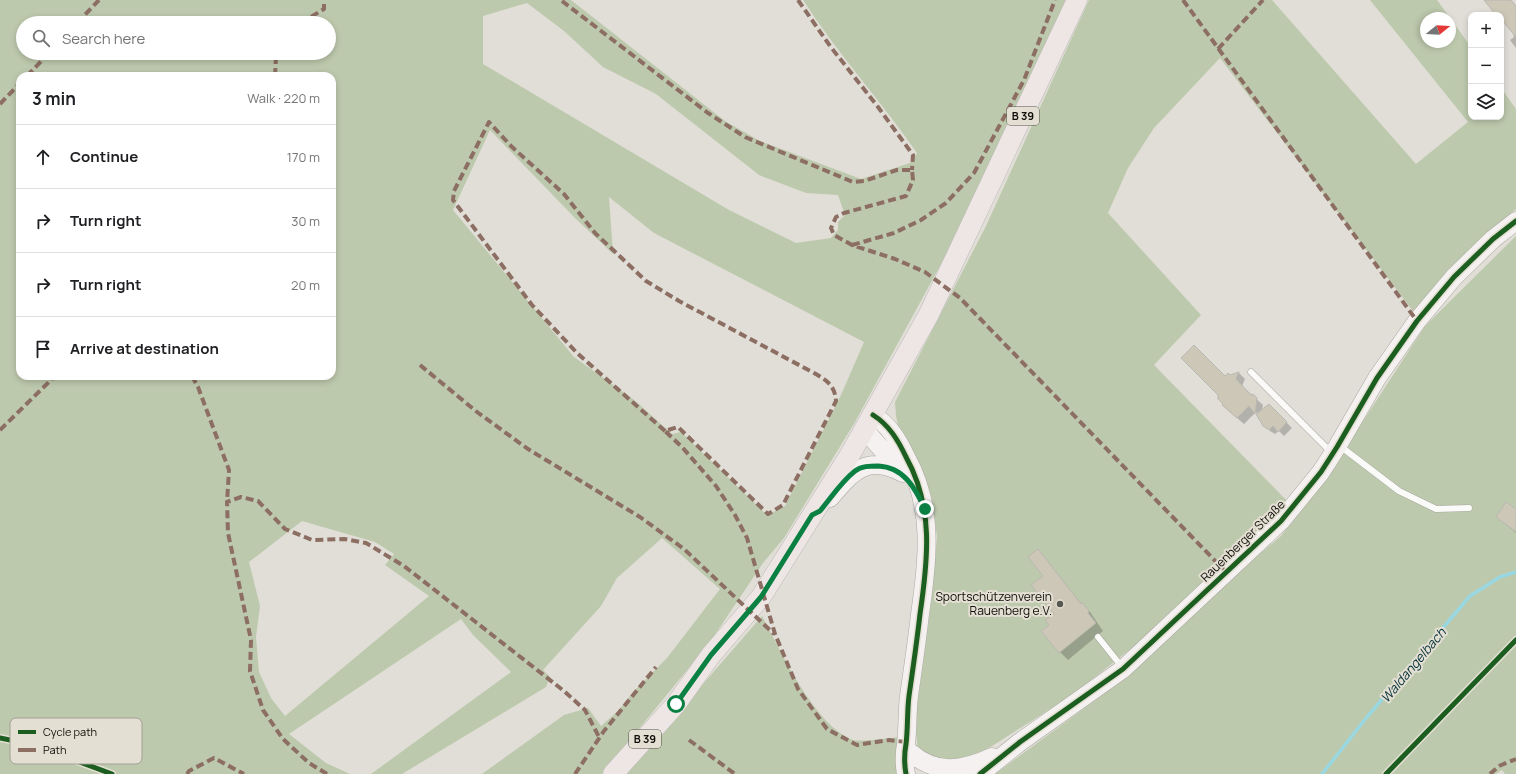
<!DOCTYPE html>
<html lang="en">
<head>
<meta charset="utf-8">
<style>
	:root { --surface:#fff; --page:#f6f6f6; --text:#202124; --muted:#757577; --line:#e0e0e0 }
	body { margin:0; font-family:Manrope,sans-serif; background:var(--page); color:var(--text) }
	.controls { position:absolute; right:12px; top:12px; display:grid; overflow:hidden; border-radius:8px; box-shadow:0 2px 6px #0003 }
	.controls button { width:36px; height:36px; display:grid; place-items:center; padding:0; border:0; border-bottom:1px solid var(--line); background:var(--surface); color:var(--text); font:20px sans-serif }
	.compass { position:absolute; left:1420px; top:12px; width:36px; height:36px; border-radius:50%; background:var(--surface); box-shadow:0 2px 6px #0003; rotate:72deg }
	.stop { position:absolute; width:12px; height:12px; margin:-9px; border:3px solid #0b8043; border-radius:50%; background:#fff }
	.stop.end { background:#0b8043; border-color:#fff; box-shadow:0 1px 4px #0008 }
	.list { margin:0; padding:0; list-style:none }
	h2 { display:flex; justify-content:space-between; align-items:center; height:52px; margin:0; padding:0 16px; font-size:17px }
	h2 small { font-size:13px; font-weight:400; color:var(--muted) }
	.list li { display:grid; grid-template-columns:26px 1fr auto; gap:12px; align-items:center; box-sizing:border-box; height:64px; padding:0 16px; border-top:1px solid var(--line) }
	.list b { display:block; font-size:15px; white-space:nowrap }
	.list em { font-size:13px; font-style:normal; color:var(--muted) }
	.icon { flex:none; width:22px; height:22px; fill:none; stroke:currentColor; stroke-width:2; stroke-linecap:round; stroke-linejoin:round }
	.map { position:relative; flex:none; width:1516px; height:774px; overflow:hidden }
	.search { position:absolute; background:var(--surface); box-shadow:0 2px 6px #0003; left:16px; top:16px; width:320px; height:44px; display:flex; align-items:center; gap:10px; box-sizing:border-box; padding:0 14px; border-radius:22px; color:var(--muted); font-size:15px }
	.panel { position:absolute; background:var(--surface); box-shadow:0 2px 6px #0003; left:16px; top:72px; width:320px; height:308px; border-radius:12px }
	.map>svg:first-child { display:block }
	.green { fill:#bdc9ad; fill-rule:evenodd }
	.shadow { fill:#0003 }
	.lines { fill:none; stroke-linecap:round; stroke-linejoin:round }
	.stream { stroke:#99d7e1; stroke-width:3.5 }
	.building { fill:#ccc7b7; stroke:#bab8b2 }
	.lane-casing { stroke:#a9a8a2; stroke-width:7 }
	.secondary-casing { stroke:#a9a8a2; stroke-width:19 }
	.primary-casing { stroke:#bbbab7; stroke-width:21 }
	.lane { stroke:#fafaf9; stroke-width:6 }
	.secondary { stroke:#f4f1f0; stroke-width:18 }
	.primary { stroke:#eee6e5; stroke-width:20 }
	.quiet { stroke:#8d6e63; stroke-width:4; stroke-dasharray:8 4; stroke-linecap:butt }
	.cycleway-casing { stroke:#e4dfd3; stroke-width:8 }
	.cycleway { stroke:#1b5e20; stroke-width:5 }
	.route { stroke:#0b8043; stroke-width:5 }
	.poi-dot { fill:#595752; stroke:#e4dfd3; stroke-width:1.5 }
	.labels { text-anchor:middle; stroke-width:4; stroke-linejoin:round; paint-order:stroke }
	.shield { fill:#e4dfd3; stroke:#504d46; stroke-width:1 }
	.shield-label { font-size:11px; font-weight:bold; fill:#100e0a }
	.street-label { font-size:12px; fill:#100e0a; stroke:#e4dfd3 }
	.poi-label { font-size:12px; fill:#100e0a; stroke:#e4dfd3; text-anchor:end }
	.water-label { font-size:13px; font-style:italic; fill:#04323a; stroke:#e4dfd3 }
	.key { fill:#e4dfd3; stroke:#a4a097; stroke-width:1 }
	.key-label { font-size:11px; fill:#100e0a }
</style>
</head>
<body>
<div class="map">
<svg width="1516" height="774" viewBox="0 0 1516 774">
	<rect width="100%" height="100%" fill="#e0ded7"/>
	<path class="green" d="M0,0H571L725,121L760,141L861,179L910,163L917,153C881,101 838,54 803,0H1070L996,163L855,422L784,538L763,563L710,642L602,774H482L564,715L588,708L601,726L619,710L633,692L667,658L720,589L662,538L617,578L601,606L543,670L550,677L546,687L402,774H371L511,672L473,635L461,619L289,734L326,763L350,774H0ZM527,3L564,31L603,67L656,94L759,175L806,193L838,195L845,215L838,222V230L831,238L796,243L729,210L483,64V16ZM23,23H329V53H23ZM20,76H332V376H20ZM490,130L575,218L613,254L609,197L654,233L864,342L841,395L785,506L767,515L681,432L672,434L633,399L574,357L453,210ZM302,521L375,542L394,554L385,565L429,596L285,716L271,698L259,672L256,637L260,606L249,562Z
		M1089,0H1272L1416,164L1468,122L1370,0H1437L1450,18H1426V42H1450V18L1471,47V117H1501V88L1516,109V209L1458,261L1416,315L1220,58L1154,128L1128,168L1108,213L1201,315L1154,365L1289,503L1138,643L1071,696L962,765L918,753L915,721L931,604L937,537L932,499L925,478L899,430L896,416L895,402L986,226Z
		M1516,236V774H1505L1502,770L1496,774H995L1101,696L1213,593L1281,536L1326,478L1425,326Z
		M762,616C781,651 814,725 853,740C860,742 890,738 899,737L902,774H625Z"/>
	<path class="shadow" d="M1484,0H1511L1516,6V48L1510,40L1514,37L1513,32L1501,19V15H1498Z
		M1239,373L1245,379L1242,386L1263,405L1262,410L1269,405L1292,428L1284,436L1279,431L1275,434L1270,431L1256,412L1244,424L1229,411L1225,378Z
		M1516,510V533L1497,517Z
		M1038,550L1082,605L1090,612L1103,631L1068,660L1060,652L1050,625L1055,614Z"/>
	<g class="lines">
		<path class="stream" d="M1322,774L1367,717L1470,596L1500,577L1516,572"/>
	</g>
	<path class="building" d="M1484,0H1511L1516,6V37L1501,19V15L1495,14Z
		M1194,345L1225,376L1228,373L1230,375L1239,372L1236,379L1251,395L1253,394L1257,398L1255,414L1249,406L1237,418L1222,405L1223,404L1218,399V395L1181,358Z
		M1269,404L1287,422L1278,432L1273,426L1269,430L1263,426L1256,414Z
		M1506,502L1516,509V532L1496,517Z
		M1038,549L1081,604L1083,603L1089,611L1088,613L1096,623L1059,653L1041,631L1049,625L1045,620L1054,614L1031,585L1043,576L1028,557Z"/>
	<g class="lines">
		<defs>
			<path id="lane" d="M1251,372L1332,453
				M1340,446L1399,491L1436,509L1469,508
				M1098,637L1122,667"/>
			<path id="secondary" d="M873,415C889,425 898,440 906,457C934,507 928,560 920,614C917,641 913,668 909,696C907,712 908,728 906,744C904,755 904,763 906,774
				M864,429L901,471
				M830,498C853,471 867,454 903,473
				M911,753C935,774 962,771 992,757
				M980,774L1020,742L1123,669L1281,521L1321,472L1337,447L1377,378L1417,321L1454,277L1493,239L1516,221"/>
			<path id="primary" d="M613,774L676,704L711,655L761,597L851,453L929,314L1077,0"/>
		</defs>
		<use href="#lane" class="lane-casing"/>
		<use href="#secondary" class="secondary-casing"/>
		<use href="#primary" class="primary-casing"/>
		<use href="#lane" class="lane"/>
		<use href="#secondary" class="secondary"/>
		<use href="#primary" class="primary"/>
		<path class="quiet" d="M798,0L830,46L878,107L913,155L912,170
			M1183,0L1417,321
			M562,1L708,113L745,137L853,182L864,181L897,170H912L913,180L906,196L844,213L836,217L831,228L834,235L852,245L895,259L925,272L960,298L1226,572
			M77,23L99,0
			M301,23L324,9V0
			M1218,49L1263,0
			M27,76L49,53
			M275,76L276,57L278,53
			M0,104L20,83
			M852,245L894,233L921,220L946,203L974,173L1024,80L1055,0
			M420,365L477,412L528,449L640,517L684,549L774,634
			M192,376L198,387L229,470L227,502
			M0,430L55,376
			M665,431L577,353L532,305L453,200L454,191L489,122L511,146L564,194L595,233L646,281L679,301L814,373C826,380 835,385 836,401L783,505L768,514L678,427L665,431L682,447L716,486L735,515L747,538L775,634L798,689L827,729L857,745L889,740L906,742
			M689,740L735,774
			M187,774L189,771L214,758L244,774
			M327,774L309,763L283,739L263,710L250,671L251,640L228,533L227,502L241,497L258,501L285,529L312,540L344,539L366,543L404,566L564,691L585,710L599,737
			M575,774L604,731L656,667
			M1490,774L1499,766L1516,759"/>
		<defs>
			<path id="cycleway" d="M873,415C889,425 898,440 906,457C934,507 928,560 920,614C917,641 913,668 909,696C907,712 908,728 906,744C904,755 904,763 906,774
				M0,738L34,745L112,774
				M980,774L1020,742L1123,669L1281,521L1321,472L1337,447L1377,378L1417,321L1454,277L1493,239L1516,221
				M1386,774L1516,640"/>
		</defs>
		<use href="#cycleway" class="cycleway-casing"/>
		<use href="#cycleway" class="cycleway"/>
	</g>
	<g class="lines">
		<path class="route" d="M676,704L711,655L761,597L812,515L820,511C831,498 841,482 855,471C861,466 870,466 878,466C904,467 915,488 925,509"/>
	</g>
	<circle class="poi-dot" cx="1060" cy="604" r="4"/>
	<g class="labels">
		<g class="shield">
			<rect x="1007" y="107" width="32" height="18" rx="3"/>
			<rect x="629" y="730" width="32" height="18" rx="3"/>
		</g>
		<g class="shield-label">
			<text x="1023" y="120">B 39</text>
			<text x="645" y="743">B 39</text>
		</g>
		<g class="street-label">
			<text transform="translate(1243 541) rotate(-44)" y="4">Rauenberger Straße</text>
		</g>
		<g class="poi-label">
			<text x="1052" y="601">Sportschützenverein<tspan x="1052" dy="14">Rauenberg e.V.</tspan></text>
		</g>
		<g class="water-label">
			<text transform="translate(1413 665) rotate(-50)" y="5">Waldangelbach</text>
		</g>
	</g>
	<rect x="10" y="718" width="132" height="46" rx="6" class="key"/>
	<rect x="18" y="730" width="18" height="4" fill="#1b5e20"/>
	<rect x="18" y="748" width="18" height="4" fill="#8d6e63"/>
	<g class="key-label">
		<text x="43" y="736">Cycle path</text>
		<text x="43" y="754">Path</text>
	</g>
</svg>
<div class="controls">
<button>+</button>
<button>−</button>
<button><svg class="icon" aria-label="layers" viewBox="0 0 24 24"><path d="M12 4l9 5-9 5-9-5zM3 14l9 5 9-5"/></svg></button>
</div>
<svg class="compass" viewBox="-18 -18 36 36"><path d="M0-13l5 13h-10z" fill="#e53935"/><path d="M0 13l5-13h-10z" fill="#757577"/></svg>
<div class="stop" style="left:676px;top:704px"></div>
<div class="stop end" style="left:925px;top:509px"></div>
<div class="search"><svg class="icon" aria-label="search" viewBox="0 0 24 24"><circle cx="10" cy="10" r="6"/><path d="M15 15l6 6"/></svg>Search here</div>
<section class="panel">
<h2>3 min<small>Walk · 220 m</small></h2>
<ul class="list">
<li><svg class="icon" aria-label="ahead" viewBox="0 0 24 24"><path d="M12 20V5M6 11l6-6 6 6"/></svg><div><b>Continue</b></div><em>170 m</em></li>
<li><svg class="icon" aria-label="right" viewBox="0 0 24 24"><path d="M7 20v-9h11M14 6l5 5-5 5"/></svg><div><b>Turn right</b></div><em>30 m</em></li>
<li><svg class="icon" aria-label="right" viewBox="0 0 24 24"><path d="M7 20v-9h11M14 6l5 5-5 5"/></svg><div><b>Turn right</b></div><em>20 m</em></li>
<li><svg class="icon" aria-label="arrive" viewBox="0 0 24 24"><path d="M6 21V4h12l-3 4 3 4H6"/></svg><div><b>Arrive at destination</b></div></li>
</ul>
</section>
</div>
</body>
</html>
